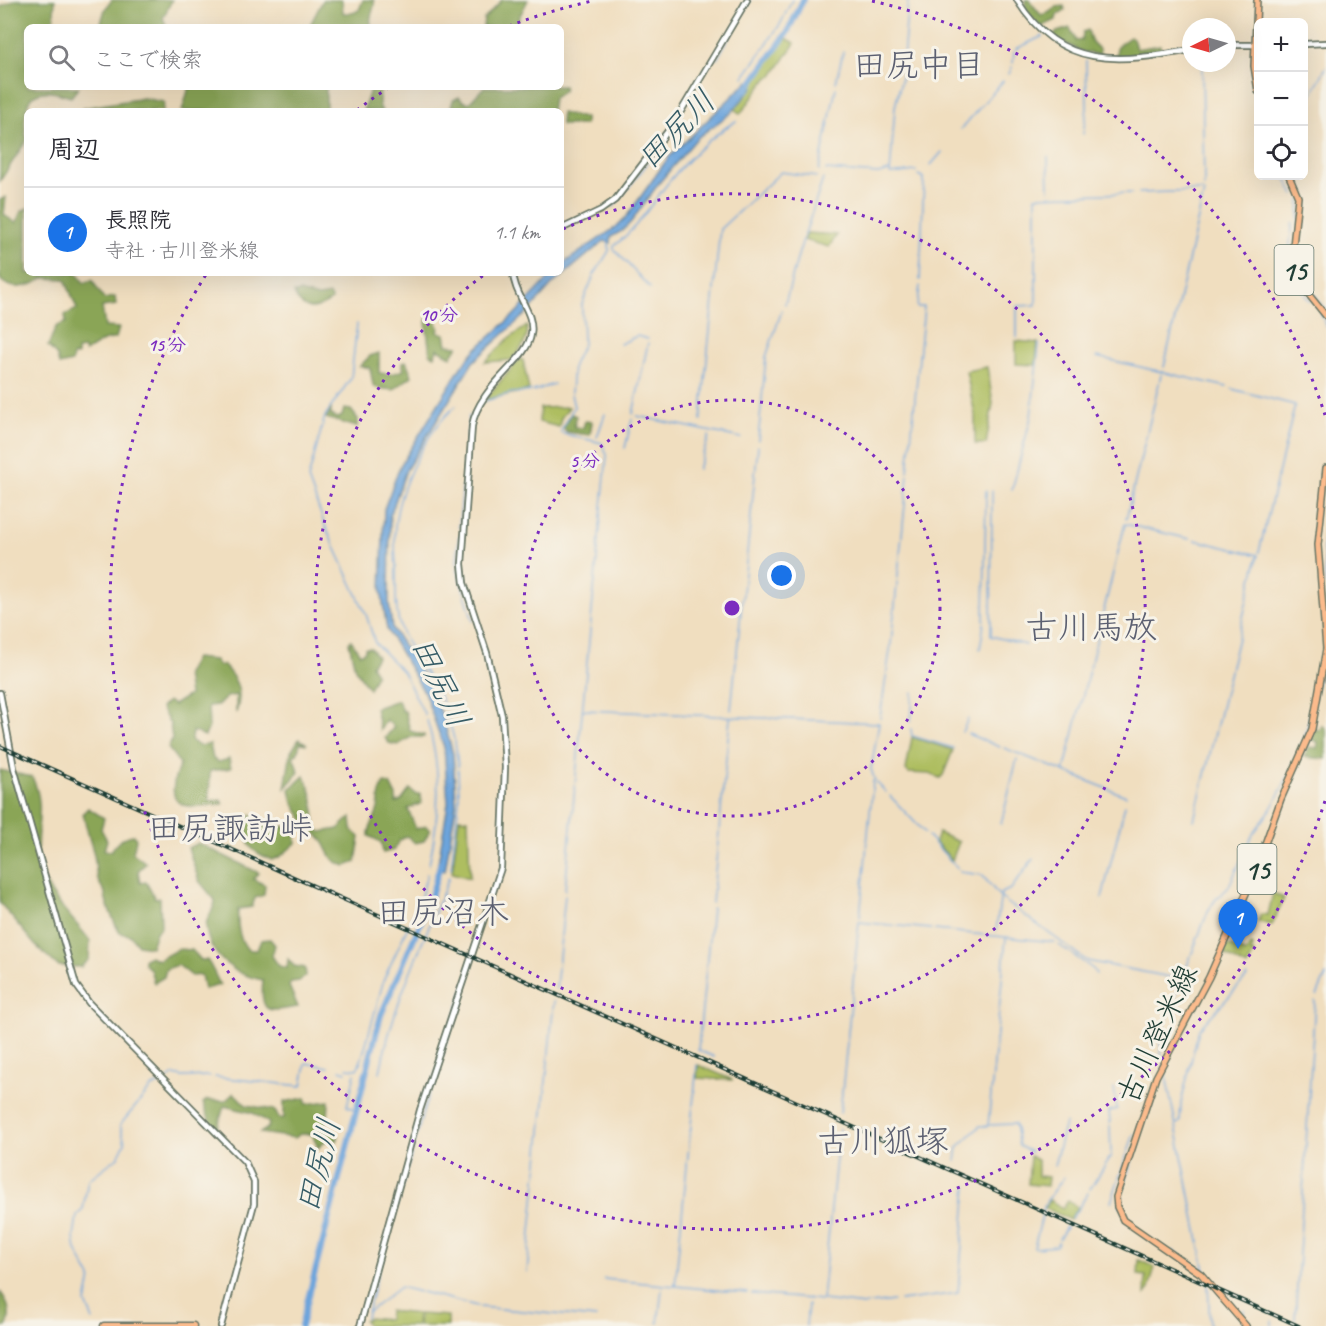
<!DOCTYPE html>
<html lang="ja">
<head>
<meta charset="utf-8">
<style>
	:root { --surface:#fff; --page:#f7f7f7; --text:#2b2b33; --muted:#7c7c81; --line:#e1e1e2; --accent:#1a73e8 }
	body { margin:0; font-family:Caveat,"Klee One",sans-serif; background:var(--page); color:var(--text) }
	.controls { position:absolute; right:18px; top:18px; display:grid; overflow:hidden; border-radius:9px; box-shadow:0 6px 24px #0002 }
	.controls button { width:54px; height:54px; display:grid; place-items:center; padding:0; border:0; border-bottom:2px solid var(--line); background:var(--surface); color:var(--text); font:30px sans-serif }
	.compass { position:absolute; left:1182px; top:18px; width:54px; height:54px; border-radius:50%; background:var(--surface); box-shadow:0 6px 24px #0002; rotate:265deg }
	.you { position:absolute; left:782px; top:576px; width:21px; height:21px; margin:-15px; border:4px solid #fff; border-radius:50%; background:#1a73e8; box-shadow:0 0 0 9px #1a73e833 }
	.badge { display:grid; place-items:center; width:39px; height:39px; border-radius:50%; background:var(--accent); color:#fff; font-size:20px; font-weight:700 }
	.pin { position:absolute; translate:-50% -50px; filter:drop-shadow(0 2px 3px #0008) }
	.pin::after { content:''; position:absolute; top:32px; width:21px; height:18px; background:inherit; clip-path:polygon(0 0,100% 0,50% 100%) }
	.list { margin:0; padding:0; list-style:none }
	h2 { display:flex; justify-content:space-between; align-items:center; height:78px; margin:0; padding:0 24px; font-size:26px }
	h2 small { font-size:20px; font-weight:400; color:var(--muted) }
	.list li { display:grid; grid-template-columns:39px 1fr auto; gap:18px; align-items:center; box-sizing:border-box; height:90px; padding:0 24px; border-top:2px solid var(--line) }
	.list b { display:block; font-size:22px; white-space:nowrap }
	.list p { margin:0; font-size:20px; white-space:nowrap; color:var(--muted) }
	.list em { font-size:20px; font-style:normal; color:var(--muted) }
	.icon { flex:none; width:33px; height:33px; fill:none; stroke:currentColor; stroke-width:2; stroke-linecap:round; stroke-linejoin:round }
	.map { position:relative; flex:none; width:1326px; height:1326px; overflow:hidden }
	.search { position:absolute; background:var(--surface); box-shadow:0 6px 24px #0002; left:24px; top:24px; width:540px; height:66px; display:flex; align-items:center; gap:15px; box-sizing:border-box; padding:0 21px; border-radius:9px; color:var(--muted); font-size:22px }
	.panel { position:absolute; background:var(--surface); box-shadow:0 6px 24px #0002; left:24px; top:108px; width:540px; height:168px; border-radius:9px }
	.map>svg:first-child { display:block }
	.green { fill:#aebe61; stroke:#667e4a; stroke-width:1.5 }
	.forest { fill:#8aa557; stroke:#547146; stroke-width:1.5 }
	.water { fill:#6da4db; stroke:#467088; stroke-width:1.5 }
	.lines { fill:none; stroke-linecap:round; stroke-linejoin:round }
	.stream { stroke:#6da4db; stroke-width:1.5 }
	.river { stroke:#6da4db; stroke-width:6 }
	.tertiary-casing { stroke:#687565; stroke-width:8 }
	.primary-casing { stroke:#687565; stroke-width:8 }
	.trunk-casing { stroke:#687565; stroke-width:9 }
	.tertiary { stroke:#fff; stroke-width:4.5 }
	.primary { stroke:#fbbb8c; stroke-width:5 }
	.trunk { stroke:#fbbb8c; stroke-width:6 }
	.rail-casing { stroke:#1f3d34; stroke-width:4 }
	.rail { stroke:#f7f3e8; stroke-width:1.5; stroke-dasharray:4.5; stroke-linecap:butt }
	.ring { fill:none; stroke:#7b2cbf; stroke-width:3; stroke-dasharray:3 6 }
	.labels { text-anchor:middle; stroke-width:6; stroke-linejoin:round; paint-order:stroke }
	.shield { fill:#f7f3e8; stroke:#60746a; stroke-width:1.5 }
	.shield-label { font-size:28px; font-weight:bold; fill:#1f3d34 }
	.street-label { font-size:30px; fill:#1f3d34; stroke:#f7f3e8 }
	.water-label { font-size:32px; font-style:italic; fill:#365c66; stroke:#f7f3e8 }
	.quarter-label { font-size:33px; fill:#5c6071; stroke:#f7f3e8 }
	.centre { fill:#7b2cbf; stroke:#f7f3e8; stroke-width:3 }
	.ring-label { font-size:18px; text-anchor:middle; font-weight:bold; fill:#7b2cbf; stroke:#f7f3e8; stroke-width:6; stroke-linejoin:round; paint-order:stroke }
</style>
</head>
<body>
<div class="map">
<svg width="1326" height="1326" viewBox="0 0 1326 1326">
	<rect width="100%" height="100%" fill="#f7f3e8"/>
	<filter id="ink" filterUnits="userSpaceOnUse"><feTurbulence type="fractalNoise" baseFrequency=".0167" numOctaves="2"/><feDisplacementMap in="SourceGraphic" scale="12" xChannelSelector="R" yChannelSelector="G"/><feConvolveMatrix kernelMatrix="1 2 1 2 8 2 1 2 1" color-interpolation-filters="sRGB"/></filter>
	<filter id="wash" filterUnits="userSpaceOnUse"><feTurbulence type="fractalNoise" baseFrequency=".008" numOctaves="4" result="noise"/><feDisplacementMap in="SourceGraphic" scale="24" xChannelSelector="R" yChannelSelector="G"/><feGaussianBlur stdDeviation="1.35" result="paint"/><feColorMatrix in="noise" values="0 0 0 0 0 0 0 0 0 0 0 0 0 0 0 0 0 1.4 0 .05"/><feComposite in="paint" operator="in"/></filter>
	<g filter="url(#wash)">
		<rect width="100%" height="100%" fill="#f0debf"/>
		<path class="green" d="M786,38L795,43L773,76L768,77L740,114L735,109Z
			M807,233L837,235L829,247L804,240Z
			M527,326C529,341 521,349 511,360L485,362L507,340Z
			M1016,341L1038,343L1036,365L1016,364Z
			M520,359L523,360L529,390L484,400Z
			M987,367L993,403L986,444H975V415L966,371Z
			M569,407L561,418L559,427L539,422L540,408Z
			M912,737L953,750L943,775L940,778L930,774L909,773L906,770Z
			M459,818L468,819L470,878L452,873Z
			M938,833L959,842L952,860L935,842Z
			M1273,893L1284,898L1272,925L1258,922L1261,914L1268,915Z
			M1226,944L1246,953L1250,945L1253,946L1251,952L1254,953L1247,967L1224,954Z
			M698,1065L733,1080L697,1078Z
			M1030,1156L1038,1161V1176L1048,1177L1047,1186L1028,1184Z
			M1049,1200L1063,1208L1068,1201L1077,1207L1070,1220L1045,1208Z
			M1139,1260L1155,1267L1149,1289L1145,1294L1146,1276L1138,1275Z
			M389,1311L417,1314L416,1326H368L364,1320L368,1318L388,1320Z
			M419,1314L448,1316V1326H418Z"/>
		<path class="forest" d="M15,0H55L53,27H27V87H79L71,97C63,95 52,90 43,92C22,95 23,126 27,140L0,181V7Z
			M112,0H172L163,18L167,27H100L105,9Z
			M323,0H342L343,13H353L359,10L363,0H374C376,10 367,16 372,27L348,25L309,27Z
			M502,0H528L514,27H483L484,19Z
			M1025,0H1029L1041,15L1050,12L1055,7L1064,6L1065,10L1057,15L1056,20L1041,27C1034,20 1023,11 1025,0Z
			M1070,28L1076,41L1082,40L1083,32L1088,30L1091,41L1100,50L1099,55L1083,52L1052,37L1057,32Z
			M1130,37L1133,38L1136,49L1160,45L1161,51L1116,58L1117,46Z
			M564,86L563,91L553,98L551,111H450L453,100L459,97L464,102L469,103L484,87Z
			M189,87H326V111H182Z
			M371,87H378L380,90L379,105L382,111H363Z
			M143,98L164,102L163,111H81L83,108Z
			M561,113L585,118V125H561Z
			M6,197L4,215L16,223L21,212L27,208V273H77L84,283L92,280L104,299L115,297L116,305L102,307L105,327L119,328L116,338L103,341L85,352L84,349L77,350V356L73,355L72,362L59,365L57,356L48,346L56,327L66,322L65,315L77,309L65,279L43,278C32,287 10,292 0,279V200Z
			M300,292L318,297L329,295L332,300C314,312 302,312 294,293Z
			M433,315L439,327L438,332L445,334L447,345L458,346L451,357L437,348L435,356L430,354L426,322L428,316Z
			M379,353V373L391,374L404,370L402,363L406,361L412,376L393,390L377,388L373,385L370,368L360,366L370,356Z
			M331,409V415L338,418L342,416L344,409L351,410L358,419L357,427L326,418Z
			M571,414L576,416L574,427L583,428L585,421L592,422L590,435L567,432L563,428Z
			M351,640L360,654L365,651V648H371L377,657L371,665L376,674L369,689L355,669L349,643Z
			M195,658L215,660L219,666L223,665C238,680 243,693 236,713V695L227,697L218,705L208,706L209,727L205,736L192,731L191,740L199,746L210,744L213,759L219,762L229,759L231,768L210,771L209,801L221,800L223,804C187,809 160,811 180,764L168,748L172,739L170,724L161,708L168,701L173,705L189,695L186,674Z
			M398,700L402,711H405L410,731L424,735V737H411L398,745L389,743L385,738L394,727L386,720L380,730L375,708Z
			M1322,725L1326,729V759L1304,757L1309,747L1317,748L1318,742L1310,739L1315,729L1320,730Z
			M299,739L307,744L300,743L297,754L293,756L299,772L285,788L291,752Z
			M0,770L32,777C48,809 32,832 39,864C45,896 72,915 90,941L89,959L81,967L58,966L35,945L0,903Z
			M304,776C313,790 315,810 315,827L321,832L338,829L351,817L352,830L360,837L356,862L346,866C326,860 331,851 322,840C309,826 292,810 290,789Z
			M384,783L390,784L396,796V803L402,800L410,789L416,794H420L422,803L408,809L416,829L426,826L430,830L424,841L415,843L407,836L400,840L394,850L383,853L381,842L369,836C368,827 375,821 377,812C381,801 376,797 384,783Z
			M88,808L104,818L101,829L107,840L104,850L111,851C117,842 123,836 134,835L136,839L133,853L146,863L138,871L140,883L146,882L155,898H160L161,927L156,932L151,947L138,945L130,935L120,933C115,925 104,899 105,892C92,875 98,869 93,851C89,839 86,826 83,813Z
			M251,815L255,818L257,828L261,829L266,825L273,830L283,826L295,831L296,843L281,856L272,860C246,850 246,844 248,818Z
			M198,843L259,873L253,879L265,885L264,895L255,898L252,907L238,909C237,924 238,938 248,950H257L261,940L270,939L275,945L272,956L279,966L287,968L288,959L294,966L305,968L306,976L299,981L291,982L289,986L298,1007C270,1011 259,1017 263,980C236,976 208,956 206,926C206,917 215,910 215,900L199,881L188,848Z
			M178,949L192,950L201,960H207C210,963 219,983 220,985L204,989L201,975L192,976L178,965L166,969L164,977L154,983L150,969L144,964V959L150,956L158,960Z
			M234,1093L246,1105L274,1110L280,1119L284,1118V1102L306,1098V1104L329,1101L328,1118L323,1127L325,1131L338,1136L336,1141H325L318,1148L312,1134H300L295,1138L260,1133L268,1128L269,1123L253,1113L224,1106L217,1130L211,1124L203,1103L207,1100L225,1101Z
			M0,1292C8,1300 12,1315 7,1326H0Z"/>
		<path class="water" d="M748,81L753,87L731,113L697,138L659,183L631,222L622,231L611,237V243L604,241L553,284L529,311L473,362L406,470L390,516L389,603L392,628L430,686L443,718L453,754L456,804L445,871L437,869L448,803L444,747L424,692L387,630L381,590L384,509L400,466L461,367L475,350L513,316L554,273H561L564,263L616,227L627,216L668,158Z"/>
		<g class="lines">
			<path class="stream" d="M908,0L901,81L895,107L890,174L916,171
				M1016,49L1043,36
				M717,59L750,0
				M1013,63L1014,52
				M1202,63L1204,186
				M1009,74L1012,67
				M744,77L781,23L792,0
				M836,82L843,52
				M1304,109L1326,67
				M961,129L1003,81
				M1083,134L1087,108L1086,61
				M1048,157L1049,190
				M930,166L942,152
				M819,170L836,88
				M826,170L878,174L890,171
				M918,175L924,178L920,280
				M1285,176L1294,195
				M1139,193L1202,191
				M1300,200L1297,267L1304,282L1326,309
				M613,207L672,132
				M1293,223C1287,258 1285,273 1310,301
				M650,288L614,249V246C637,228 650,206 668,183C687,159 710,137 736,121
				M785,304L799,252L823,179
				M1321,314L1326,327
				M357,324L351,378L325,416L308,479L326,528L366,614L375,643L403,672L425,715
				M1017,337V306L1036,305V196L1132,193
				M620,344L637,336L648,339
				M1097,357L1227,387
				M1164,367L1204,192
				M1232,389L1295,405L1259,552
				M485,401L512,393L534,391L554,384
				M633,414L648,343
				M637,416L741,438
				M701,420L720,229L781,172L817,177
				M561,431L574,407L571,394L573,365L583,344L582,304L594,275L609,251V241
				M561,433L602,443L607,455L565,890
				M597,437L605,414
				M758,440L766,357L782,310
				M625,448L632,419
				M698,469L709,436
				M908,471L924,307H917L920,286
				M1012,490L1031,417L1039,344
				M992,491L991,636L1026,645
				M1326,507L1323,546L1326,585
				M1126,519L1161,375
				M459,528L469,416
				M457,564L459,536
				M457,568L473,621
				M984,620L986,491
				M481,645L495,700
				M980,649L984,623
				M445,708C434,680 412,658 402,632C395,614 396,593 396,573C396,558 394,542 395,527C398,488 426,431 456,406
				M583,710L879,723L871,769L875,781
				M731,710L758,446
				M447,713L454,739
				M880,718L891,644L908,475
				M427,720C442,770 440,814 429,865
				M911,722L913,692
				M911,729L912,736L953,748
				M962,732L968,719
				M968,734L1000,747
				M1305,738L1320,669
				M455,741L458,767
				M1004,748L1126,796
				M1064,772L1125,524L1190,539
				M877,783L886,792
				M890,796L925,833
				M1194,820L1258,555L1195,540
				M1001,824L1017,759
				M928,836L958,869
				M451,869L459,800L458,770
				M960,872L982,875L1001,898L1087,961L1180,979
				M1102,898L1125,805
				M712,903L730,718
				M712,908L698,1050L714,1057
				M860,917L873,781
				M935,930L1055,942
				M996,931L1001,893L1011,889L1033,859
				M1059,945L1093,969L1096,974
				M556,989L565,895
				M1317,996L1326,975
				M1162,1059L1160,1041L1163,1029L1208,911L1216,899L1228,888L1253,834L1271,809L1289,775
				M1164,1066L1206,1276
				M347,1068L357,1069L362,1058L384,979L420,900L427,874
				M340,1070L346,1072
				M380,1072C394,999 423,945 449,877
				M355,1074L347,1106L357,1110
				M215,1077L302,1086L306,1063L329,1067
				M168,1079L174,1075L183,1077L210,1076
				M840,1113L859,922L931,929
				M1110,1123L1109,1111L1117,1109L1114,1088
				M1177,1124L1180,1122L1181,1103L1199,1029L1248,976
				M990,1125L1015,1124L1019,1146L1031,1152
				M956,1161L958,1147L980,1126H988L1006,938
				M1054,1166L1065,1123
				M1090,1189L1111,1156L1110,1126
				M1046,1202L1064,1177
				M1111,1202L1134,1134
				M1120,1206L1121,1192L1132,1160
				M1071,1219L1088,1193
				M1059,1239L1066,1227
				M1034,1248L1045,1204
				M1036,1248L1056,1246L1058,1242
				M1173,1251L1205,1271
				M382,1257L424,1109L472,965
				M527,1272L554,1001
				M604,1279L675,1286L697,1065
				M1208,1284L1210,1326
				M676,1286L747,1293
				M422,1292L477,1306
				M752,1294L822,1300L839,1129
				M823,1300L864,1305L893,1301
				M900,1301L958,1293L967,1186
				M480,1307L596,1318
				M1244,1309L1243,1317L1250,1326
				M368,1312L400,1287L419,1292
				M366,1317L380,1264
				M1295,1319L1315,1001
				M93,1320L86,1303L91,1278L76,1250L74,1237L77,1216L83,1209L88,1180L118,1157L125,1143L120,1125L151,1088L163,1082
				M658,1323L662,1289
				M806,1326L808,1304
				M1272,1326V1321"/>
			<path class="river" d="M746,91L787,33L803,0
				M301,1326L381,1015L429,903L441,862"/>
		</g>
	</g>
	<g filter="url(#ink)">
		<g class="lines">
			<defs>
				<path id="tertiary" d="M1017,0C1061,71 1119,62 1191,50
					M1304,44L1326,43
					M1227,45H1258
					M561,229L601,210L615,200L674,123L747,0
					M0,693L14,768L76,985L89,1003L245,1162L254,1182V1204L221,1326
					M360,1326L420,1110L501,868L505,767L502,716L487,653L464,583L462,564L472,426C479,385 528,361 531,334C535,313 514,295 513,273"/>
				<path id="primary" d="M1257,0L1254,66L1258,91
					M1289,176L1298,197L1292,256L1295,272L1301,285L1326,316
					M1246,1326L1201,1274L1123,1220L1117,1207L1116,1197L1156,1077L1209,977L1252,880L1281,799L1312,729L1326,649L1318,545L1326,468"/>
				<path id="trunk" d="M104,1326H193"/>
			</defs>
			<use href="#tertiary" class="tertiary-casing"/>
			<use href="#primary" class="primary-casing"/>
			<use href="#trunk" class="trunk-casing"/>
			<use href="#tertiary" class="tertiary"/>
			<use href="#primary" class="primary"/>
			<use href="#trunk" class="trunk"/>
			<defs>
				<path id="rail" d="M0,746L1299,1326"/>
			</defs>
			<use href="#rail" class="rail-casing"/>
			<use href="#rail" class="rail"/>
		</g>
	</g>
	<g class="ring">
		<circle cx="732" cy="608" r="208"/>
		<path d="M563 229A415 415 0 1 1 485 274"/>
		<path d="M1325 801A623 623 0 1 1 207 273M357 110A623 623 0 0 1 388 88M509 26A623 623 0 0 1 592 1M872 1A623 623 0 0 1 1325 415"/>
	</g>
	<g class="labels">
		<g class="shield">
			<rect x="1274.5" y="245" width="39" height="50" rx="4.5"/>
			<rect x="1237.5" y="844" width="39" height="50" rx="4.5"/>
		</g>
		<g class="shield-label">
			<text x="1294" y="280">15</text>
			<text x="1257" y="879">15</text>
		</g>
		<g class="street-label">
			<text transform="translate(1157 1034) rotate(-65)" y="10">古川登米線</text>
		</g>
		<g class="water-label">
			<text transform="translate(676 129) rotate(-46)" y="11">田尻川</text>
			<text transform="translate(441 682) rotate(65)" y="11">田尻川</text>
			<text transform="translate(318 1165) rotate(-76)" y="11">田尻川</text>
		</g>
		<g class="quarter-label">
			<text x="919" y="76">田尻中目</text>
			<text x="1091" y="638">古川馬放</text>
			<text x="230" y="839">田尻諏訪峠</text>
			<text x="443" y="923">田尻沼木</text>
			<text x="883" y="1152">古川狐塚</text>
		</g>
	</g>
	<circle cx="732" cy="608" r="9" class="centre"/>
	<g class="ring-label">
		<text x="439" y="321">10 分</text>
		<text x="167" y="351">15 分</text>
		<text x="585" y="467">5 分</text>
	</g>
</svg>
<div class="controls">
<button>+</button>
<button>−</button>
<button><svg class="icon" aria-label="locate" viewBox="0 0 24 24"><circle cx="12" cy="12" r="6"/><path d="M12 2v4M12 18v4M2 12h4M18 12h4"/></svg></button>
</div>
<svg class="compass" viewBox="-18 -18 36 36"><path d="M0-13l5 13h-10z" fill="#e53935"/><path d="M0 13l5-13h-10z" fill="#7c7c81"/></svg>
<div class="you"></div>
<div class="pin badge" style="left:1238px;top:949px">1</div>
<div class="search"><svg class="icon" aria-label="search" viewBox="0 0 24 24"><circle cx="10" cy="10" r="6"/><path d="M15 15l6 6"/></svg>ここで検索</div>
<section class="panel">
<h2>周辺<small></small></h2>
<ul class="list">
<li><span class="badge">1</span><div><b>長照院</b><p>寺社 · 古川登米線</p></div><em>1.1 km</em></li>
</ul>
</section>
</div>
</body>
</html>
